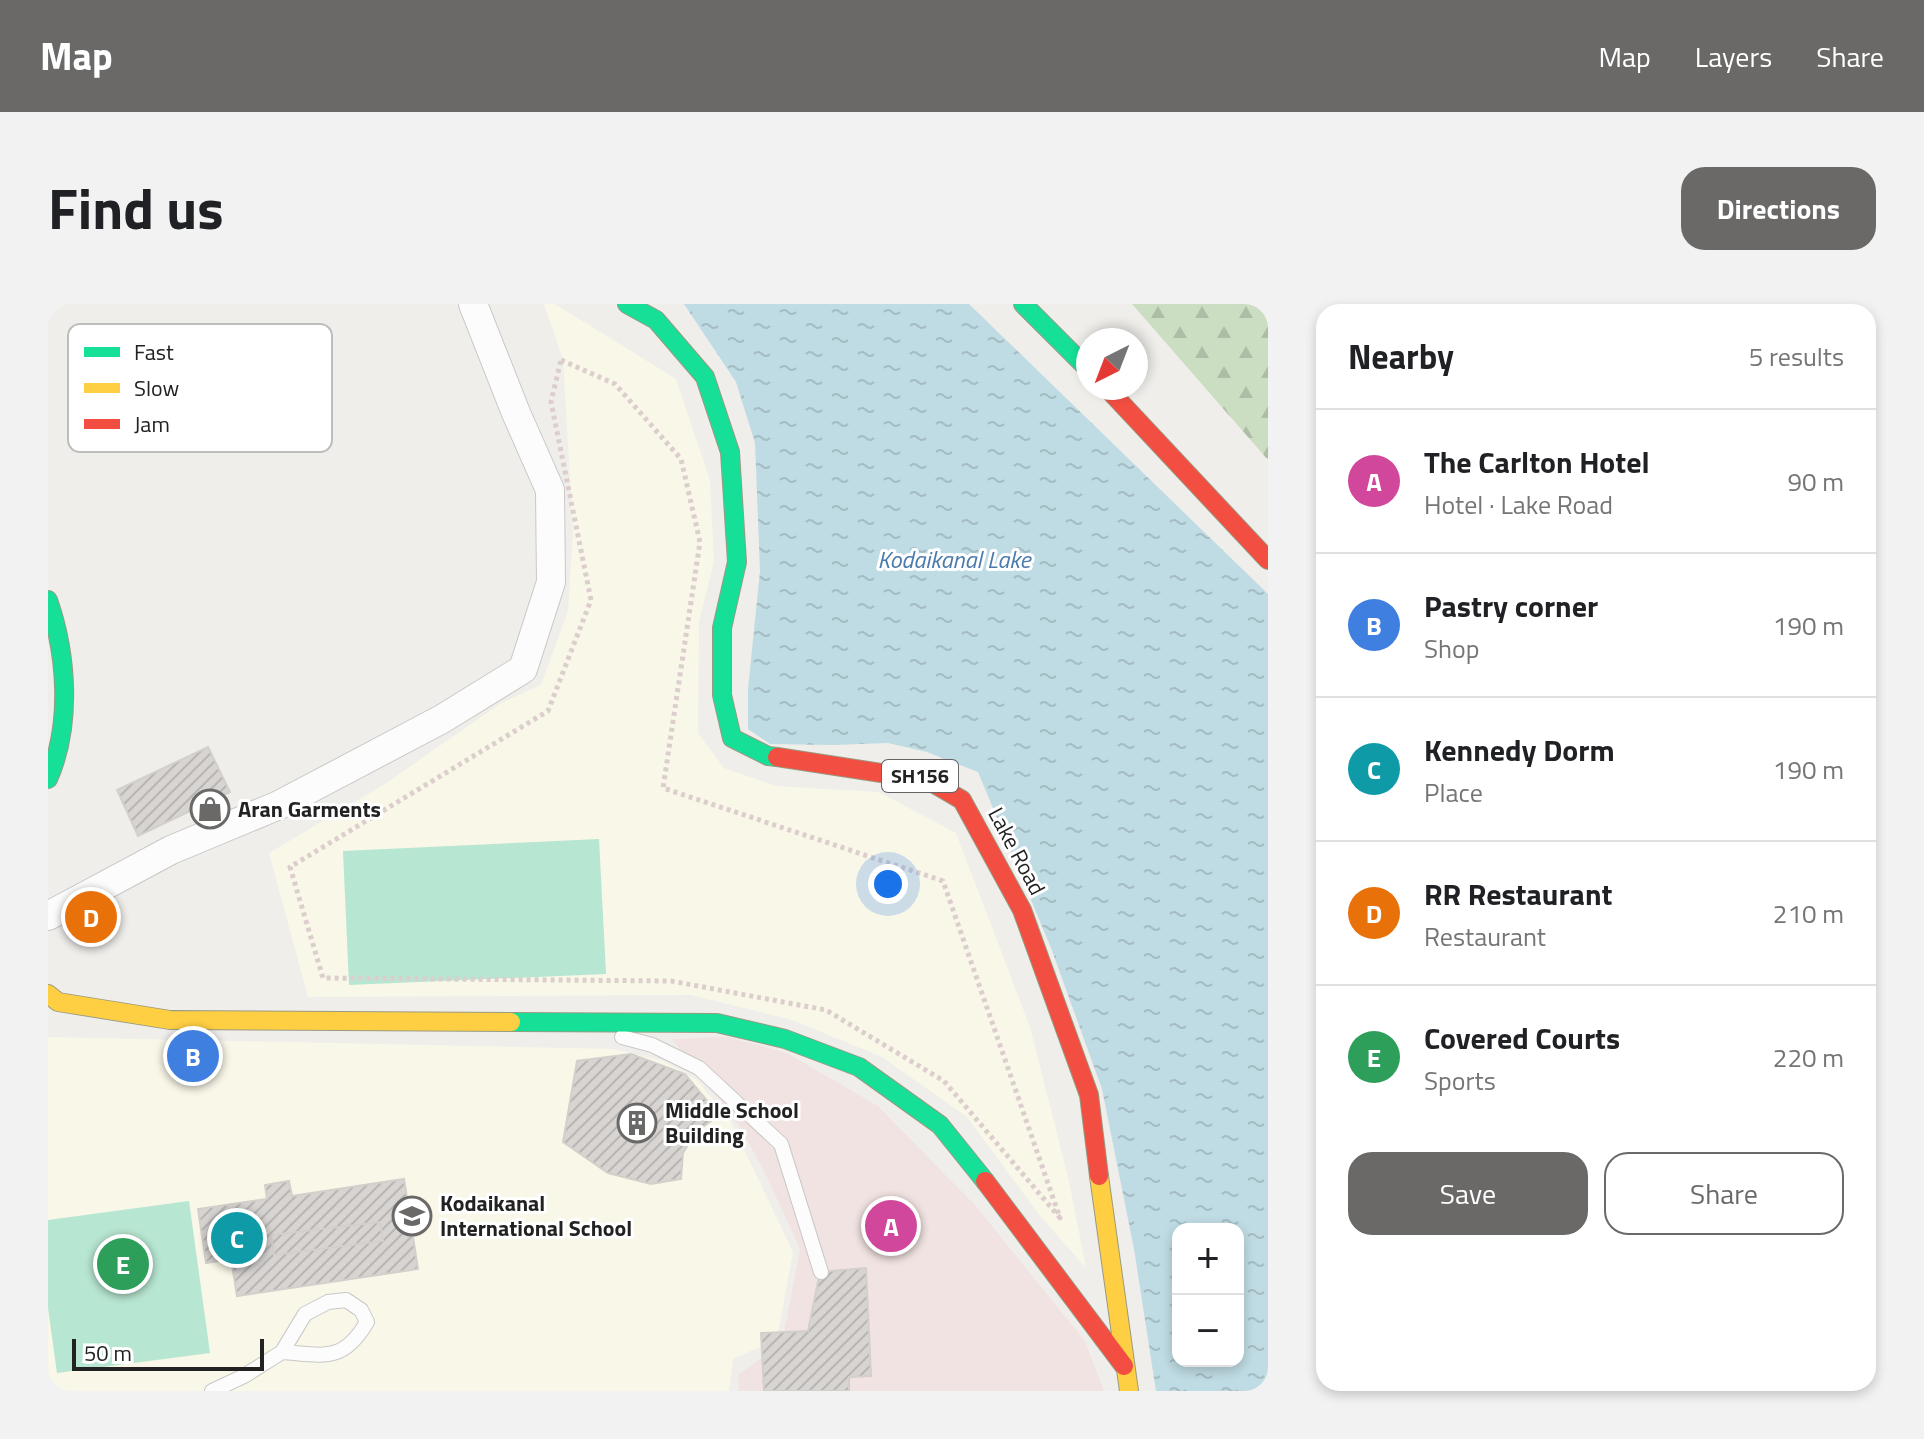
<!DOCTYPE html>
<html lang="en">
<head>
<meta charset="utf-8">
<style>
	:root { --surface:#fff; --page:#f2f2f2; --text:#202124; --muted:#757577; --line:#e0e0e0; --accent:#6a6968 }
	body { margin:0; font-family:"Titillium Web",sans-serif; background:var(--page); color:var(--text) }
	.controls { position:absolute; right:24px; bottom:24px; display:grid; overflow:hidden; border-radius:16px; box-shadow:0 4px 12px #0003 }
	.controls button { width:72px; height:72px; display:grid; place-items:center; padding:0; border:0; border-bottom:2px solid var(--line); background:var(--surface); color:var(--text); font:40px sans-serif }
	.compass { position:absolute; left:1028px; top:24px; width:72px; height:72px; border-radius:50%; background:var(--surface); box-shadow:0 4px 12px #0003; rotate:222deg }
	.scale { position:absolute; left:24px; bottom:20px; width:192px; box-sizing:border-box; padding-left:8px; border:4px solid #222; border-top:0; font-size:22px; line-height:28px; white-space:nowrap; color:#222; -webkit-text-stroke:6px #fff; paint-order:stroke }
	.you { position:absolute; left:840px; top:580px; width:28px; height:28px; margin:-20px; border:6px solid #fff; border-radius:50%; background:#1a73e8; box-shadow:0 0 0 12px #1a73e833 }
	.badge { display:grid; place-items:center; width:52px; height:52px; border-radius:50%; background:var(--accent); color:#fff; font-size:26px; font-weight:700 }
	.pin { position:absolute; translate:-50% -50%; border:4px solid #fff; box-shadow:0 2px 8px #0006 }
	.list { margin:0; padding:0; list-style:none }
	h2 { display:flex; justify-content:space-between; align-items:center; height:104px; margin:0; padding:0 32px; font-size:34px }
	h2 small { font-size:26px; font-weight:400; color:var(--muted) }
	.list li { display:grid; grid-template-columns:52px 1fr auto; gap:24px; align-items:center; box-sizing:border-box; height:144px; padding:0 32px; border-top:2px solid var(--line) }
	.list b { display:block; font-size:30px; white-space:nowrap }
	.list p { margin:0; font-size:26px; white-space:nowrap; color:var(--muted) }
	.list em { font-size:26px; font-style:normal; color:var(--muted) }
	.actions { display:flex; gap:16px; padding:24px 32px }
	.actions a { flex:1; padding:18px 0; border:2px solid var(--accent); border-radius:24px; text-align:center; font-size:28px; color:var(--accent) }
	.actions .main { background:var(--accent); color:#fff }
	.map { position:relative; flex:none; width:1220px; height:1087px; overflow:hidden; border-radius:24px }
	header { display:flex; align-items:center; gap:48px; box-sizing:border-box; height:112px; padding:0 40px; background:var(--accent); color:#fff }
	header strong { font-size:38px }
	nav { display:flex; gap:44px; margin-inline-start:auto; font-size:28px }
	.intro { display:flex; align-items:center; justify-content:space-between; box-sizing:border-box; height:192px; padding:0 48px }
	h1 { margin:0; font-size:56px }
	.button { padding:20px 36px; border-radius:24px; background:var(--accent); color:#fff; font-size:28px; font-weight:700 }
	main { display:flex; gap:48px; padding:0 48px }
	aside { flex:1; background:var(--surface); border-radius:24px; box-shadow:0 4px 12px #0003 }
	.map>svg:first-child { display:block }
	.commercial { fill:#f1e3e1 }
	.education { fill:#f8f7e8 }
	.forest { fill:url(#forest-firs) }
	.pitch { fill:#b7e6d2 }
	.water { fill:url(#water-ripples); fill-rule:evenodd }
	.building { fill:url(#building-hatch); stroke:#d3d0cc; stroke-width:2; fill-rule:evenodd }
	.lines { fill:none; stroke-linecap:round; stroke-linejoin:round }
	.lane-casing { stroke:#c9c8c7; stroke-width:16 }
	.street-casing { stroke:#c9c8c7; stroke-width:30 }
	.fast-casing { stroke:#999a82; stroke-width:20 }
	.slow-casing { stroke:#999a82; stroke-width:20 }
	.jam-casing { stroke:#999a82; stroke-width:20 }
	.path { stroke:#dccecd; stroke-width:5; stroke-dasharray:4 4; stroke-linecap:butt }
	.lane { stroke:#fdfcfc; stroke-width:14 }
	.street { stroke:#fdfcfc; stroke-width:28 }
	.fast { stroke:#16e098; stroke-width:18 }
	.slow { stroke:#ffcf43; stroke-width:18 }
	.jam { stroke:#f24e42; stroke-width:18 }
	.labels { text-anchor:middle; stroke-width:6; stroke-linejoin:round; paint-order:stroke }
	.shield { fill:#fff; stroke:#646464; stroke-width:2 }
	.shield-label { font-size:20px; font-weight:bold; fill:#222 }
	.poi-label { font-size:22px; font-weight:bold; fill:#222; stroke:#fff; text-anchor:start }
	.street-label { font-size:22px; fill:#222; stroke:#fff }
	.water-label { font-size:24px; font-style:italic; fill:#4a7aab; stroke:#fff }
	.key { fill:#fff; stroke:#bdbdbd; stroke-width:2 }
	.key-label { font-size:22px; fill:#222 }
</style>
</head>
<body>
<header>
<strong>Map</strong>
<nav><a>Map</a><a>Layers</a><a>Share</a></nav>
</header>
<div class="intro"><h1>Find us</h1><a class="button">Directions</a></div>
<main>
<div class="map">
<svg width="1220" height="1087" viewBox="0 0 1220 1087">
	<defs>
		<pattern id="forest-firs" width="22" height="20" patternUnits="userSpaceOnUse" patternTransform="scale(2)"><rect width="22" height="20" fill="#cbdec1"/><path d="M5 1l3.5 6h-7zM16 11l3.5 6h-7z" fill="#aebea6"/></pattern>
		<pattern id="water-ripples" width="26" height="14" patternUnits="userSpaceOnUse" patternTransform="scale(2)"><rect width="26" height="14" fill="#bfdbe3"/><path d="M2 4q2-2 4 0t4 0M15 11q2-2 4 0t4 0" fill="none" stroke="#a4bcc2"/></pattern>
		<pattern id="building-hatch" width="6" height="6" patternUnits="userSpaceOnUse" patternTransform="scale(2)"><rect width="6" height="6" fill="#d7d4d2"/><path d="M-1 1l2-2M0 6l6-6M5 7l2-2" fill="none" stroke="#b8b6b4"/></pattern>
	</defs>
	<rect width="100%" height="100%" fill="#f0eeeb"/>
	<path class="commercial" d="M679,733L739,749L830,802L926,900L1037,1037L1056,1087H691L690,1071L734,1039L752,945L718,871L692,823L624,735Z"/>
	<path class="education" d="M496,0H507L628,75L662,176L666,258L651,317L650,429L676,464L728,482L831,488L908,529L982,723L1021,877L1038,964L993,913L919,813L834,753L744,716L643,691L260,693L221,549L337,480L453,399L493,381L520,307L525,227L515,55Z
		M0,733L566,745L615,757L649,776L682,816L745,948L729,1035L685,1055L681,1087H0Z"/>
	<path class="forest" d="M1084,0H1220V156Z"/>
	<path class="pitch" d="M551,535L558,670L301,681L295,547Z
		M141,897L162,1049L9,1069L0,1004V916Z"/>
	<path class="water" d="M636,0H921L1220,290V1087H1108L1086,945L1054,785L1003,644L930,468L879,448L840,439L786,441L722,440L700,425V385L712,267L707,139L688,78ZM1130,925H1190V1057H1130Z"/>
	<path class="building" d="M160,443L182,488L90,532L69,486Z
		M583,750L637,770L671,811L648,828L635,849L633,875L603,880L560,869L515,838L529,757Z
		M356,875L370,965L189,992L183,955L158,959L150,905L219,895L217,881L241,877L244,892ZM332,918L335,937L226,951L223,931Z
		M332,918L335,937L226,951L223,931Z
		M818,964L823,1072L801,1073V1087H716L713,1029L760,1027L772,968Z"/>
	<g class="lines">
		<defs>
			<path id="lane" d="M574,733L604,741L651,764L733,840L773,968
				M164,1087L196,1072L234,1048L257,1010L280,998L298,996L313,1006L319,1018C295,1059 276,1051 234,1048"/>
			<path id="street" d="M0,612L123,546L231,501L394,415L475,365L503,278L502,186L468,109L425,0"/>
			<path id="fast" d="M579,0L608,16L657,73L682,148L689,258L674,324V391L684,434L720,452L729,453
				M975,0L1040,65
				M0,296C19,350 24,422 0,475
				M463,718L669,719L737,735L811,763L892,821L937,877"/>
			<path id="slow" d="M0,690L10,698L122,716L463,718
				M1051,872L1081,1087"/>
			<path id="jam" d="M1059,84L1220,256
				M729,453L840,470L873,472L914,496L974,606L1041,791L1051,872
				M937,877L1076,1062"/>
		</defs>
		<use href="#lane" class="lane-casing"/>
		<use href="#street" class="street-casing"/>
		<use href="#fast" class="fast-casing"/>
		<use href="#slow" class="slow-casing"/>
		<use href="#jam" class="jam-casing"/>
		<path class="path" d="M513,56L567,80L633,155L652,238L615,484L895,577L1012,914L896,777L778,706L623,677L275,674L242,563L500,407L543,296L503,98Z"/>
		<use href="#lane" class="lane"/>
		<use href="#street" class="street"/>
		<use href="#fast" class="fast"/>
		<use href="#slow" class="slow"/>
		<use href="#jam" class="jam"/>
	</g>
	<defs>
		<symbol id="shop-ring" viewBox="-11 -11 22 22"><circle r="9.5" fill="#fff" stroke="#6a6968" stroke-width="1.5"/><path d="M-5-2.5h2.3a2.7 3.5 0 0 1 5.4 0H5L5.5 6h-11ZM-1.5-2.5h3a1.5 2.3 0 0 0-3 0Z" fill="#6a6968"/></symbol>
		<symbol id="building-ring" viewBox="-11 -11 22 22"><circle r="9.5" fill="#fff" stroke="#6a6968" stroke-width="1.5"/><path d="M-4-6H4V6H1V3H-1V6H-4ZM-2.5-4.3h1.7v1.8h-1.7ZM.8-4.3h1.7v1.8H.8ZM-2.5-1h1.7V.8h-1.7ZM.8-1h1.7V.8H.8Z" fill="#6a6968"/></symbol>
		<symbol id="school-ring" viewBox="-11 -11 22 22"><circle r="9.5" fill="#fff" stroke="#6a6968" stroke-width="1.5"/><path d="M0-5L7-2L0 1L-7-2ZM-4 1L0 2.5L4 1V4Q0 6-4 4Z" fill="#6a6968"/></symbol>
	</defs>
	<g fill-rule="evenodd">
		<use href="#shop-ring" x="140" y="483" width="44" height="44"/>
		<use href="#building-ring" x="567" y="797" width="44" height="44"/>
		<use href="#school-ring" x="342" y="890" width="44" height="44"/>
	</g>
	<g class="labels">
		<rect class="shield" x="834" y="456" width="76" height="32" rx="6"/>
		<g class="shield-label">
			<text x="872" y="479">SH156</text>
		</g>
		<g class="poi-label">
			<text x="190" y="513">Aran Garments</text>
			<text x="617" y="814">Middle School<tspan x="617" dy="25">Building</tspan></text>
			<text x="392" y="907">Kodaikanal<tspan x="392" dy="25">International School</tspan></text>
		</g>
		<g class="street-label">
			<text transform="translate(969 547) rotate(62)" y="8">Lake Road</text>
		</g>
		<g class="water-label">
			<text x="906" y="264">Kodaikanal Lake</text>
		</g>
	</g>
	<rect x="20" y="20" width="264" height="128" rx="12" class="key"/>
	<rect x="36" y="43" width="36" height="10" fill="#16e098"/>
	<rect x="36" y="79" width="36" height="10" fill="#ffcf43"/>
	<rect x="36" y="115" width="36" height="10" fill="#f24e42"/>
	<g class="key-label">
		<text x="86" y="56">Fast</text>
		<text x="86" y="92">Slow</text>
		<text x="86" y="128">Jam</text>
	</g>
</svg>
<div class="controls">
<button>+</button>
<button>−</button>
</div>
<svg class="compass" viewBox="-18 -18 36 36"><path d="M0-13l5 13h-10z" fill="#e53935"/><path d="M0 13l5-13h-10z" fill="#757577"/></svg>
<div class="scale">50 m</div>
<div class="you"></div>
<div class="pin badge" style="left:843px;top:922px;background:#d1479c">A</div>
<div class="pin badge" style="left:145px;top:752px;background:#3f7fe0">B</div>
<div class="pin badge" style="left:189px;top:934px;background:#0f9aa8">C</div>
<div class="pin badge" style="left:43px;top:613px;background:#e8710a">D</div>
<div class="pin badge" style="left:75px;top:960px;background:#2e9e5b">E</div>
</div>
<aside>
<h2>Nearby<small>5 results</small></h2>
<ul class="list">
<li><span class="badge" style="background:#d1479c">A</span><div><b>The Carlton Hotel</b><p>Hotel · Lake Road</p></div><em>90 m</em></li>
<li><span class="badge" style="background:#3f7fe0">B</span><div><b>Pastry corner</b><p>Shop</p></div><em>190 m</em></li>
<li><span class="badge" style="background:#0f9aa8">C</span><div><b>Kennedy Dorm</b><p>Place</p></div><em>190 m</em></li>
<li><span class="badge" style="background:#e8710a">D</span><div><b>RR Restaurant</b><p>Restaurant</p></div><em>210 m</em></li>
<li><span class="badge" style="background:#2e9e5b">E</span><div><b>Covered Courts</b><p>Sports</p></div><em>220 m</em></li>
</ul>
<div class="actions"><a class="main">Save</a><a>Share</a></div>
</aside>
</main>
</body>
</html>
